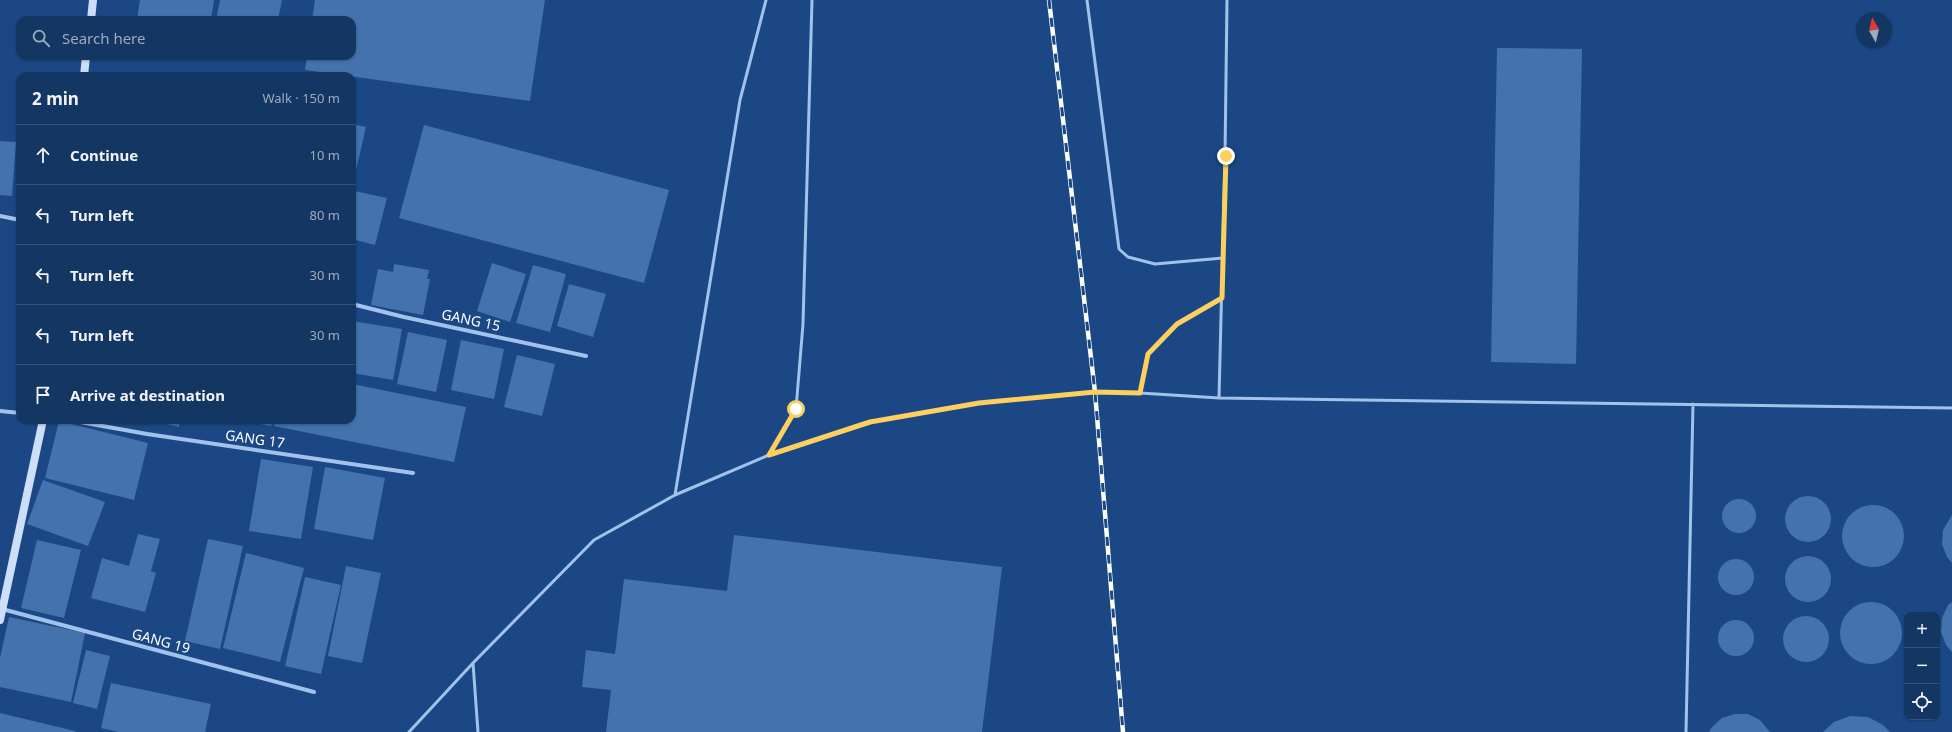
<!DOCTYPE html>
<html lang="en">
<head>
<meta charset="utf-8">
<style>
	:root { --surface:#143663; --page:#1d3e69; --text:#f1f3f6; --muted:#9dabbe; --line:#335078 }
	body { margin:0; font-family:"Noto Sans",sans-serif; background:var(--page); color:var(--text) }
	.controls { position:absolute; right:12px; bottom:12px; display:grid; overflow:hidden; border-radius:8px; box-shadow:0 1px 3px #0004 }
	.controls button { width:36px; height:36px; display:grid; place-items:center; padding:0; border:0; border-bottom:1px solid var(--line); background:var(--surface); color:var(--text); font:20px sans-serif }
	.compass { position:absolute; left:1856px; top:12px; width:36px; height:36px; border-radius:50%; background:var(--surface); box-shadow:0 1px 3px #0004; rotate:352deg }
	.stop { position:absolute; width:12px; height:12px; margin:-9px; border:3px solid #fccf5e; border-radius:50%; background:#fff }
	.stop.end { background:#fccf5e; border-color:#fff; box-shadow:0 1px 4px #0008 }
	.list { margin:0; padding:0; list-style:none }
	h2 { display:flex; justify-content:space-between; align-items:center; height:52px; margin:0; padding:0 16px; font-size:17px }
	h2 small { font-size:13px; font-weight:400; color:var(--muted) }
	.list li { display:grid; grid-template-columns:26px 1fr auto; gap:12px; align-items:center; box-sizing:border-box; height:60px; padding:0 16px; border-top:1px solid var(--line) }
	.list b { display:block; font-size:15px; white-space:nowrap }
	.list em { font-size:13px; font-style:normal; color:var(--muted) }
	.icon { flex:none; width:22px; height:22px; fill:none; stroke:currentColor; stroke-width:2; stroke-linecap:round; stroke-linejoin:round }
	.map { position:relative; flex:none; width:1952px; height:732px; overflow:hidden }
	.search { position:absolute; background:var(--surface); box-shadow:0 1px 3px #0004; left:16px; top:16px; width:340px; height:44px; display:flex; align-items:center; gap:10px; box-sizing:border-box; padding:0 14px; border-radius:12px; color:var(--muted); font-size:15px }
	.panel { position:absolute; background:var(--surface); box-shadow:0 1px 3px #0004; left:16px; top:72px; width:340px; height:352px; border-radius:12px }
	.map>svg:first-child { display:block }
	.building { fill:#4472ad }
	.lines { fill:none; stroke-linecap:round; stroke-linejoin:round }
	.service { stroke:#a1c2eb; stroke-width:3 }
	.minor { stroke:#a1c2eb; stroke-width:4 }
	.secondary { stroke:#cddff8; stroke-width:8 }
	.rail-casing { stroke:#fff; stroke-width:4.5 }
	.rail { stroke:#1b4884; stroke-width:3; stroke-dasharray:9; stroke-linecap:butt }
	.route { stroke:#fccf5e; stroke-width:5 }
	.labels { text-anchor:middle; stroke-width:3; stroke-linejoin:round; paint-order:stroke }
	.street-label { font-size:14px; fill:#fff; stroke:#1b4884 }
</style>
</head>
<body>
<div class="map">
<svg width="1952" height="732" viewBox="0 0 1952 732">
	<rect width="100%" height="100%" fill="#1b4884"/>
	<path class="building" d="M140,0H214L211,20H137Z
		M220,0H282L278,20H216Z
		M315,0H545L530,101L305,70L307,56H352V20H312Z
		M1497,48L1582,49L1576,364L1491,362Z
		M352,124L366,127L353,183H352Z
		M424,125L669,190L644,283L399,218Z
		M0,141L16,142L12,196L0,195Z
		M354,191L387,198L375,245L352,239V197Z
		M492,263L526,274L510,322L477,311Z
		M394,264L429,270L427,279H430L423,315L371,305L378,269L393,272Z
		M533,265L566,274L550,332L516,323Z
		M569,284L606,294L593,337L557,326Z
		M352,321L402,329L393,380L352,373Z
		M408,332L447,340L436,392L397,384Z
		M461,340L504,349L494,399L451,390Z
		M517,355L555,364L542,416L504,407Z
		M352,384L466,407L454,462L274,426L275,420H352Z
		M151,420H180L179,427Z
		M236,420H273L271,426Z
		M59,421L148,443L134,500L45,478Z
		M261,459L313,467L301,539L249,531Z
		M325,467L385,478L373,540L314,529Z
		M43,480L105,502L88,546L27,524Z
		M1785 519a23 23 0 1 1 46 0a23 23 0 1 1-46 0Z
		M1722 516a17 17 0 1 1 34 0a17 17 0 1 1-34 0Z
		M1842 536a31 31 0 1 1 62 0a31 31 0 1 1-62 0Z
		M1952,515V563L1947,557L1942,544L1943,530Z
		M138,534L160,539L151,571L156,573L145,612L91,598L102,558L129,566Z
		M734,535L1002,567L982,732H606L611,690L582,687L586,650L615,654L624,579L727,591Z
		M208,539L243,546L220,649L185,641Z
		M37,540L81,550L64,618L21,608Z
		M246,553L304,568L280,662L223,648Z
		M1785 579a23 23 0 1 1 46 0a23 23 0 1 1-46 0Z
		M1718 577a18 18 0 1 1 36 0a18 18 0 1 1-36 0Z
		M346,566L381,573L362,663L328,656Z
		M305,577L341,585L321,674L285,666Z
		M1840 633a31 31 0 1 1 62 0a31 31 0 1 1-62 0Z
		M1952,602V652L1946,645L1941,632L1942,618L1948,605Z
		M1783 639a23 23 0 1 1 46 0a23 23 0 1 1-46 0Z
		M9,617L85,633L71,702L0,687V658Z
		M1718 638a18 18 0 1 1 36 0a18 18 0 1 1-36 0Z
		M86,650L110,656L97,709L73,703Z
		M111,683L211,704L205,732H119L101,728Z
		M0,713L75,731V732H0Z
		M1735,714H1748L1760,720L1770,732H1709L1712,727L1722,718Z
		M1850,716L1868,717L1883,725L1890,732H1823L1834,722Z"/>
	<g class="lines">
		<path class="service" d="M1087,0L1119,249L1128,257L1155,264L1223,258
			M1140,393L1148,354L1177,324L1221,298
			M1219,398L1225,156L1227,0
			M769,455L796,409L803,324L812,0
			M675,495L740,100L766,0
			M473,663L478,732
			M409,732L473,663L594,540L675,495L769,455L870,422L979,403L1095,392L1140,393L1219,398L1952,408
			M1686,732L1693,404"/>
		<path class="minor" d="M0,216L20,220
			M352,304L404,317L586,356
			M0,411L20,413
			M69,420L147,434L413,473
			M2,609L314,692"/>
		<path class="secondary" d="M91,20L93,0
			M84,76L86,56
			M0,620L43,420"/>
		<defs>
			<path id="rail" d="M1049,0L1095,392L1123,732"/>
		</defs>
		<use href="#rail" class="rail-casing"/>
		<use href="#rail" class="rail"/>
	</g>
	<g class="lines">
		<path class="route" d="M796,409L769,455L870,422L979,403L1095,392L1140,393L1148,354L1177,324L1222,298L1226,156"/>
	</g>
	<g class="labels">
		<g class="street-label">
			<text transform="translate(471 320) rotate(12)" y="5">GANG 15</text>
			<text transform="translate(255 439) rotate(8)" y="5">GANG 17</text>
			<text transform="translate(161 641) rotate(15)" y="5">GANG 19</text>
		</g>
	</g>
</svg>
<div class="controls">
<button>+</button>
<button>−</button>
<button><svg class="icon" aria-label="locate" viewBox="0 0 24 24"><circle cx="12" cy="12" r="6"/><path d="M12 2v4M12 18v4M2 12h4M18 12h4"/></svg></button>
</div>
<svg class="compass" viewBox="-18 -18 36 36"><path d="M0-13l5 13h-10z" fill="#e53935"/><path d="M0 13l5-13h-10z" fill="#9dabbe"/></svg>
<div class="stop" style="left:796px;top:409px"></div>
<div class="stop end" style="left:1226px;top:156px"></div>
<div class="search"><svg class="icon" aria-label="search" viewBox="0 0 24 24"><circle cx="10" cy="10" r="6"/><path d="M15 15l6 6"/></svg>Search here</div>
<section class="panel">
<h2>2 min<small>Walk · 150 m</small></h2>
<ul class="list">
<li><svg class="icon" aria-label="ahead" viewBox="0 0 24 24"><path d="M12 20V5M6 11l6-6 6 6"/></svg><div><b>Continue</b></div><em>10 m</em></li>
<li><svg class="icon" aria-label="left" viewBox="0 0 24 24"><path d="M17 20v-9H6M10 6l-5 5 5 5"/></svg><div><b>Turn left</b></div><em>80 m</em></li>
<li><svg class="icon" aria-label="left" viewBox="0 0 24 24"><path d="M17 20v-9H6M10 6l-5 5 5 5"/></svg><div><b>Turn left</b></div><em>30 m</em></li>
<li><svg class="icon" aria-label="left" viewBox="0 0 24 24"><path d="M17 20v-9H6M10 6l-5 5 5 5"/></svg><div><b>Turn left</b></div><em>30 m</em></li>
<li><svg class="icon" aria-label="arrive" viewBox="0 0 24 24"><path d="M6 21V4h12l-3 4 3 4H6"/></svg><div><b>Arrive at destination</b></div></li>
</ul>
</section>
</div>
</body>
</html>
